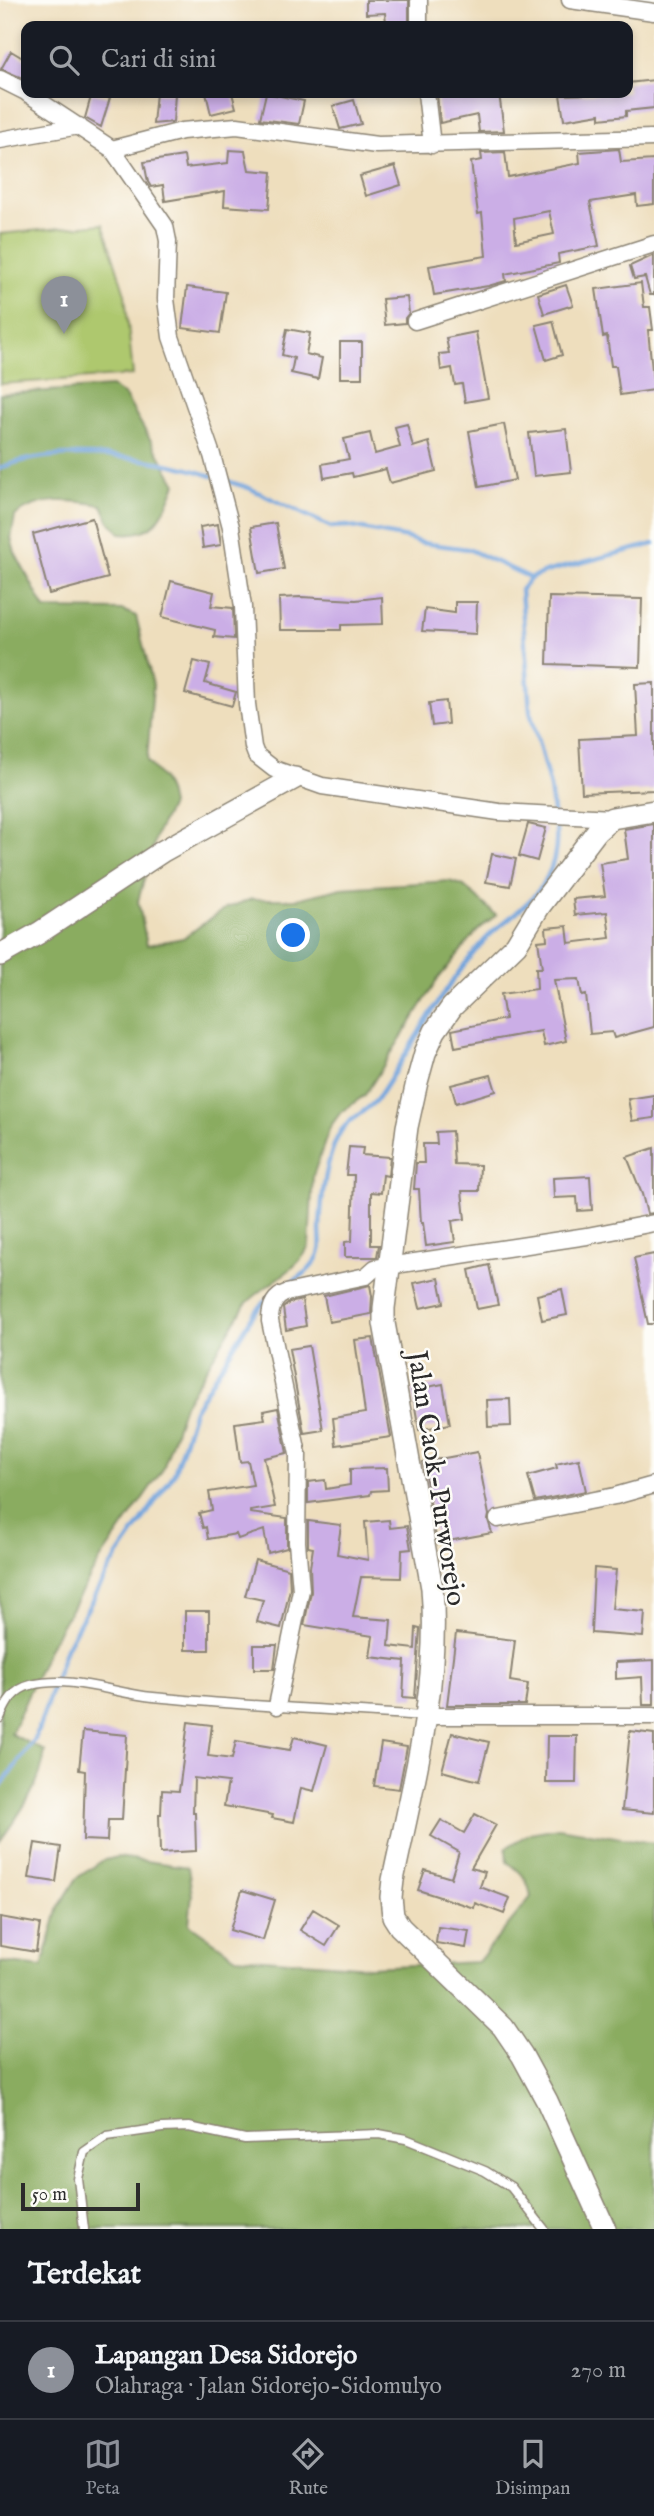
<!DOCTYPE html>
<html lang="id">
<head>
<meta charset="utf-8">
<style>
	:root { --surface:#171b24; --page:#242831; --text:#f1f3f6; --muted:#9ea1a6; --line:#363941; --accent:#8c9099 }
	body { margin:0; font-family:"IM FELL English",serif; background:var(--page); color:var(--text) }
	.scale { position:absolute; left:21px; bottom:18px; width:119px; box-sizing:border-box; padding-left:7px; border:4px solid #2b2b2b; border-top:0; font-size:19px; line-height:24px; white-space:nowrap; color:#2b2b2b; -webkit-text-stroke:5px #fdfcf7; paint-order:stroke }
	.you { position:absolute; left:294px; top:936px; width:24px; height:24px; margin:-18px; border:5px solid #fff; border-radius:50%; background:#1a73e8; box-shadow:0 0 0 10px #1a73e833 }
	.badge { display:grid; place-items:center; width:46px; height:46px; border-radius:50%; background:var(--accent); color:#fff; font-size:23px; font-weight:700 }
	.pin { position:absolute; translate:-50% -58px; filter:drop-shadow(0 2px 4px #0008) }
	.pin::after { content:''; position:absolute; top:37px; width:24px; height:21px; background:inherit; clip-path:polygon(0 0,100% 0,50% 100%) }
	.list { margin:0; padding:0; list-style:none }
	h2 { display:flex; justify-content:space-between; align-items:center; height:91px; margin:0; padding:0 28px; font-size:30px }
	h2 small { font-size:23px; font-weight:400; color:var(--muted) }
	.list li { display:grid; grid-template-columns:46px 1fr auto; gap:21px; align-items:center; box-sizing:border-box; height:98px; padding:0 28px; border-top:2px solid var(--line) }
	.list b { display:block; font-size:26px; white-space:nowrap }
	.list p { margin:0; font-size:23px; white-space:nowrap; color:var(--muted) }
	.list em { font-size:23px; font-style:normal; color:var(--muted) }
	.icon { flex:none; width:38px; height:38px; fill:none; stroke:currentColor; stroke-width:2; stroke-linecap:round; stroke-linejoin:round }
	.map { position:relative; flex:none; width:654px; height:2229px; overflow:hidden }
	.search { position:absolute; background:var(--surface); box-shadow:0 4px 10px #0003; left:21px; right:21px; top:21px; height:77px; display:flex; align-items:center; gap:18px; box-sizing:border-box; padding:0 24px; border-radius:14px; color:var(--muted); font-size:26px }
	.sheet { height:189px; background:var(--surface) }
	nav { display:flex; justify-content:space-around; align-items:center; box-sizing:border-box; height:98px; border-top:2px solid var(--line); background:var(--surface); font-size:19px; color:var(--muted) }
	nav a { display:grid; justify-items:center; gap:4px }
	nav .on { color:var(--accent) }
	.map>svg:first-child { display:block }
	.green { fill:#aec86e; stroke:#6c7a4c; stroke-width:2 }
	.forest { fill:#8aac61; stroke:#5a6c46; stroke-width:2 }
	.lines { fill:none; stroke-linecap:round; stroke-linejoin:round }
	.stream { stroke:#70a2db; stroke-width:4.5 }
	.building { fill:#cbaee6; fill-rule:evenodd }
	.lane-casing { stroke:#8c8474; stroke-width:11 }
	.street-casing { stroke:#8c8474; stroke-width:19 }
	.secondary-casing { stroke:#8c8474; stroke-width:24 }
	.lane { stroke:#fff; stroke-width:8 }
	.street { stroke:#fff; stroke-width:16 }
	.secondary { stroke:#fff; stroke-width:21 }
	.labels { text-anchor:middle; stroke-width:5; stroke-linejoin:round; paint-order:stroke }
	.street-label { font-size:28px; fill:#2b2b2b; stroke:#fdfcf7 }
</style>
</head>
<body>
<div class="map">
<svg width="654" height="2229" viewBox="0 0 654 2229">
	<rect width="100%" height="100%" fill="#fdfcf7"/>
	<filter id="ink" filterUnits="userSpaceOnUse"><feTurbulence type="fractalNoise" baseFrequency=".0143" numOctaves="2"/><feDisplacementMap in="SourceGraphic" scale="14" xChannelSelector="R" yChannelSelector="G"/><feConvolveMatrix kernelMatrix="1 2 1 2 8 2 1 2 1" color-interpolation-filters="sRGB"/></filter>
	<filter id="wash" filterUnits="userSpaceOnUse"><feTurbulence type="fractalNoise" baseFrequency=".00686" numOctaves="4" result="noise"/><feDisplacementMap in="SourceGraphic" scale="28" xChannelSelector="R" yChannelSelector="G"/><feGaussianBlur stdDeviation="1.57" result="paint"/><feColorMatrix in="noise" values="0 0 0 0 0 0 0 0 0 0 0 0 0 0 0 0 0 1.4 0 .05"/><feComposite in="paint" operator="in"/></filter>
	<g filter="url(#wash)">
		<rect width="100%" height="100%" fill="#eedebd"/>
		<path class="green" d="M103,224L125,294L133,375L0,384V234Z"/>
		<path class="forest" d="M112,387L125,396L176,484C163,513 158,537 120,533L109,521L102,505C72,500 40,496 15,516L11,538L15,553L45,609L122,610L136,616L153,685L147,761L162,778L168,791L171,805L157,833L138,901L147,945L183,938L226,908L252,899H297L342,888L449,881L464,886L496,915L477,931L438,979L365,1095L341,1112L330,1127L313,1176L309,1245C302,1269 264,1284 245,1305L184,1405L163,1469L100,1560L49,1647L11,1734L45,1751C41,1786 20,1813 0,1841V394Z
			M558,1828L654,1843V2229H0V1962L42,1967L59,1907L77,1878L102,1861L117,1857L188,1867L192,1895L189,1924L236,1957L369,1967L478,1962L531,1897C528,1879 522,1872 507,1862L506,1848L530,1833Z"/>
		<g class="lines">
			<path class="stream" d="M0,468C56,444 156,457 212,476
				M224,480L249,488L331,527L347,526L407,538L422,543L468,549L531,578
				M553,812L550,787L530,711L521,590L531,578L545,572L654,544
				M284,1287C295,1280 309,1273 316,1260C323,1250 320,1241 320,1229C321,1201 326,1155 341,1131C350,1117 367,1112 377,1099C413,1046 441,989 484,941C506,917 531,907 547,877C557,858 558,840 555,820
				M0,1787L35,1739L66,1648L111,1566L174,1474L194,1410L255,1312L271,1296"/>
		</g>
		<g id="blocks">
			<path class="building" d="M366,0H409V22H386L385,13L366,14Z
				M11,51L26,60V70L22,78L1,69Z
				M654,80V108L626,111V116L600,119V114L564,120L560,95L628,93V83Z
				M92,93L110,98L101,127L85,118Z
				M156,93L175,94L173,122L153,124Z
				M206,93H232L236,108L211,114Z
				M266,93L304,101L299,124L260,119Z
				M499,93L504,131L479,132L477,115L440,123L437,94Z
				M354,100L361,124L340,129L333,106Z
				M619,149L621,162L654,160V204L637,206L636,195L590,202L599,246L558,254L559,263L505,274L506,281L488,286L434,295L429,266L486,256L482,213L478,214L471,162L482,160L481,153L505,152L508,177L580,163L579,152ZM549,211L554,234L516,242L514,218Z
				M229,150L245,151L249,170L272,172L269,209L224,206L225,191L165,201L163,185L151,187L148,182L144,162L184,156L186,168L228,163Z
				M395,166L401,185L366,196L360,176Z
				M654,255V295H650L645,277L634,279L630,266Z
				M641,283L644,307H650L653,330H648L654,390L620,395L616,366H611L607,336L603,337L596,289Z
				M566,285L573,305L544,314L538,294Z
				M187,287L226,292L220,333L182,328Z
				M407,297L409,313L405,318V323L385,325L382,299Z
				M553,321L562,355L546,360L536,325Z
				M287,329L310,333L306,354L322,358L318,379L291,373L294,358L282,355Z
				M476,332L488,398L465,402L462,384L455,385L452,368L441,370L439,354L449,353L446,338Z
				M340,342H362V378H340Z
				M407,424L413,447L429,442L436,471L390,483L386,469L353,477L352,473L324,478L322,464L349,459L344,439L370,433L375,454L400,447L395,427Z
				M504,424L515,480L479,487L469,431Z
				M566,429L571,472L534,476L529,433Z
				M92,518L108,578L49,594L33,534Z
				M276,523L284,569L259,573L251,527Z
				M218,524L221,545L203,548L200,527Z
				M171,581L214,592L211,606L233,608L234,639L214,637L215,630L162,617Z
				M301,597L356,600L382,597L383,624L341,625V630H280L279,598Z
				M549,597L642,599L640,667L547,664Z
				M455,602H477L476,634L422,631L425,609L455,613Z
				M194,661L210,665L205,683L236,692L232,706L185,693Z
				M654,683V790L582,793L579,739L638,736L635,684Z
				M446,701L448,724L432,726L429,703Z
				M528,824L546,828L537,861L519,856Z
				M654,824V1027L614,1038L612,1032L590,1034L586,995L582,996L579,979L554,980L566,1041L544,1046L541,1031L455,1047L452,1030L505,1019L501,994L537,989L536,968H542L538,941L547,940L546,928L567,926L569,943L610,938L607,912L575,915L573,899L605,896L600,863L628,859L624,829Z
				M492,854L516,859L510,886L486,882Z
				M491,1075L496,1091L456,1103L451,1085Z
				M654,1095V1118L632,1121L628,1099Z
				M452,1131L454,1164L480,1165L479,1191H462L465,1219L452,1221L455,1242L426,1246L423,1223H421L419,1189H414L416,1163H424L423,1144H437L436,1132Z
				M349,1147L363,1148L362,1155L390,1157L388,1176L383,1175L381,1193L371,1192V1245H379L377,1257H345V1242L352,1241L354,1175H346Z
				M654,1148V1213L647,1214L642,1194L627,1157Z
				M590,1176L592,1210L578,1211L577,1197L554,1198L553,1178Z
				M654,1254V1324H648L634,1258Z
				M489,1265L498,1305L477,1309L469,1270Z
				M439,1278L444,1303L420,1308L414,1283Z
				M370,1285L372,1296L371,1314L329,1322L324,1296Z
				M562,1289L567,1315L542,1320L537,1295Z
				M302,1300L306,1326L286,1330L283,1308L289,1303Z
				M373,1338L391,1437L336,1445L333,1418L365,1413L355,1340Z
				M309,1346L323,1430L304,1433L289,1349Z
				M443,1384L450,1424L419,1430L412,1390Z
				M510,1399L511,1426L488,1427L487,1400Z
				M278,1408L287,1453L264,1458L275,1507L250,1511V1513L287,1518V1548L268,1553L264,1530L238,1539L236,1534L208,1539L206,1527L203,1528L199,1513L212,1510L209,1492L253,1485L248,1461L240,1462L235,1423L265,1419L263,1411Z
				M477,1452L489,1515L488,1520L492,1533L437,1543L423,1462Z
				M579,1459L586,1491L535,1501L528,1476L557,1468L556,1464Z
				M387,1468L388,1490L371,1491L370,1495L308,1503V1482L325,1480L326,1489L350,1485V1469Z
				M389,1520L390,1528L407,1526L411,1549L402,1550L401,1578L361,1577L353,1617L391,1620L389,1646L415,1649L416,1628L420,1629L415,1698L403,1697L405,1661L370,1657L373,1636L304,1625L311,1592L310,1567L313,1548L308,1547V1521L341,1525L337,1554L368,1560L365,1522Z
				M255,1560L289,1569L290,1589L281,1628L257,1622L263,1600L245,1596Z
				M594,1568L616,1570L612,1609L645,1612L643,1637L591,1633Z
				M185,1611H209V1650H185Z
				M456,1633L515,1640L510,1681L528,1684L525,1705H447Z
				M254,1645H277L274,1669H254Z
				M654,1660V1705H643L642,1677L616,1679V1662Z
				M188,1722L212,1725L208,1756L232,1759L236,1741L290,1750L294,1737L327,1745L314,1791L301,1788L294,1822L272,1818L273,1815L224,1806L228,1782L194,1778L193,1813H195L196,1851L160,1853L159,1814H161L162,1790L179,1791Z
				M83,1731L127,1735L122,1820H108L107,1841L83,1840L85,1771L79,1770Z
				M630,1731L654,1734V1813L622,1810Z
				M452,1733L489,1742L479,1781L442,1771Z
				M547,1736H577L576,1783H546Z
				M381,1743L407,1747L399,1789L374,1786Z
				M475,1814L496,1825L471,1868L485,1872L480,1887L510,1898L504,1914L475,1903L474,1908L418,1890L425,1870L451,1878L459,1852L431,1836L441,1820L464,1833Z
				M35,1843L61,1847L56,1882L29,1878Z
				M242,1890L275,1900L263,1940L230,1930Z
				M313,1909L339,1925L326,1946L300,1930Z
				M0,1917L40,1924L36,1952L0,1946Z
				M438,1927L469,1931L466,1948L436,1943Z"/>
		</g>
	</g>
	<g filter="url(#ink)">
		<use href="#blocks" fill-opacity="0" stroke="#8c8474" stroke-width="2"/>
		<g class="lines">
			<defs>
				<path id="lane" d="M0,1718C6,1703 14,1689 31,1685C72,1675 112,1693 153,1697C243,1706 335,1710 426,1716
					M84,2229L78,2179L84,2152L107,2136L162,2128L189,2127L245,2139L379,2134L406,2139L485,2171L511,2187L544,2229"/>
				<path id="street" d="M570,0L654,12
					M419,26V0
					M0,79L26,92
					M27,93L112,149L165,226L168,241L166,299L171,337L212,455L231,527L243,607L247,704L253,747L256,755L274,769L322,786L499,812L612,818
					M426,93L432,145
					M0,140L79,126
					M112,149L182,131L237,126L377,145L654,138
					M415,321L654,244
					M498,1519L615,1496L654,1485
					M277,1706L301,1590L297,1542L298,1454L270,1321C270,1308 274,1297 286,1293L366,1276L375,1268L587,1236L654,1223
					M426,1716H654"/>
				<path id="secondary" d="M0,955L39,933L163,851L295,778
					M605,2229L547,2101L522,2055L503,2027L400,1927L393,1916L391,1897L393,1880C413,1784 440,1686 432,1588L384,1323V1308L407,1127L417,1082L425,1053L435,1031L452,1007L516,945L539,907L597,831L612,818L654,811"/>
			</defs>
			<use href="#lane" class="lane-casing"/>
			<use href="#street" class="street-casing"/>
			<use href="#secondary" class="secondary-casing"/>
			<use href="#lane" class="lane"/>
			<use href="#street" class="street"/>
			<use href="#secondary" class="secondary"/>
		</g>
	</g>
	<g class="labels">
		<g class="street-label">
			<text transform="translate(438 1478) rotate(81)" y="10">Jalan Caok-Purworejo</text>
		</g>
	</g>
</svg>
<div class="scale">50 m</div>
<div class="you"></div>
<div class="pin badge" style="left:64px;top:334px">1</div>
<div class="search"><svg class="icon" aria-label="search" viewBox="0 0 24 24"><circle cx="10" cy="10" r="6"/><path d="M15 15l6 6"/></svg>Cari di sini</div>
</div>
<section class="sheet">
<h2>Terdekat<small></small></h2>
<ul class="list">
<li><span class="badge">1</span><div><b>Lapangan Desa Sidorejo</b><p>Olahraga · Jalan Sidorejo-Sidomulyo</p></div><em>270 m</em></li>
</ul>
</section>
<nav>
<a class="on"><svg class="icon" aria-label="map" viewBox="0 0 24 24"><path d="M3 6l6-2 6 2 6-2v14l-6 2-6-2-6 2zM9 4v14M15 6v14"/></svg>Peta</a>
<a><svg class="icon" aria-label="directions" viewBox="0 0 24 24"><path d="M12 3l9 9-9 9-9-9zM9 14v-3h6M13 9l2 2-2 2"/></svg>Rute</a>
<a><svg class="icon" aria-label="saved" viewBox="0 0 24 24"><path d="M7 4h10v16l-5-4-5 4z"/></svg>Disimpan</a>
</nav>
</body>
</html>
